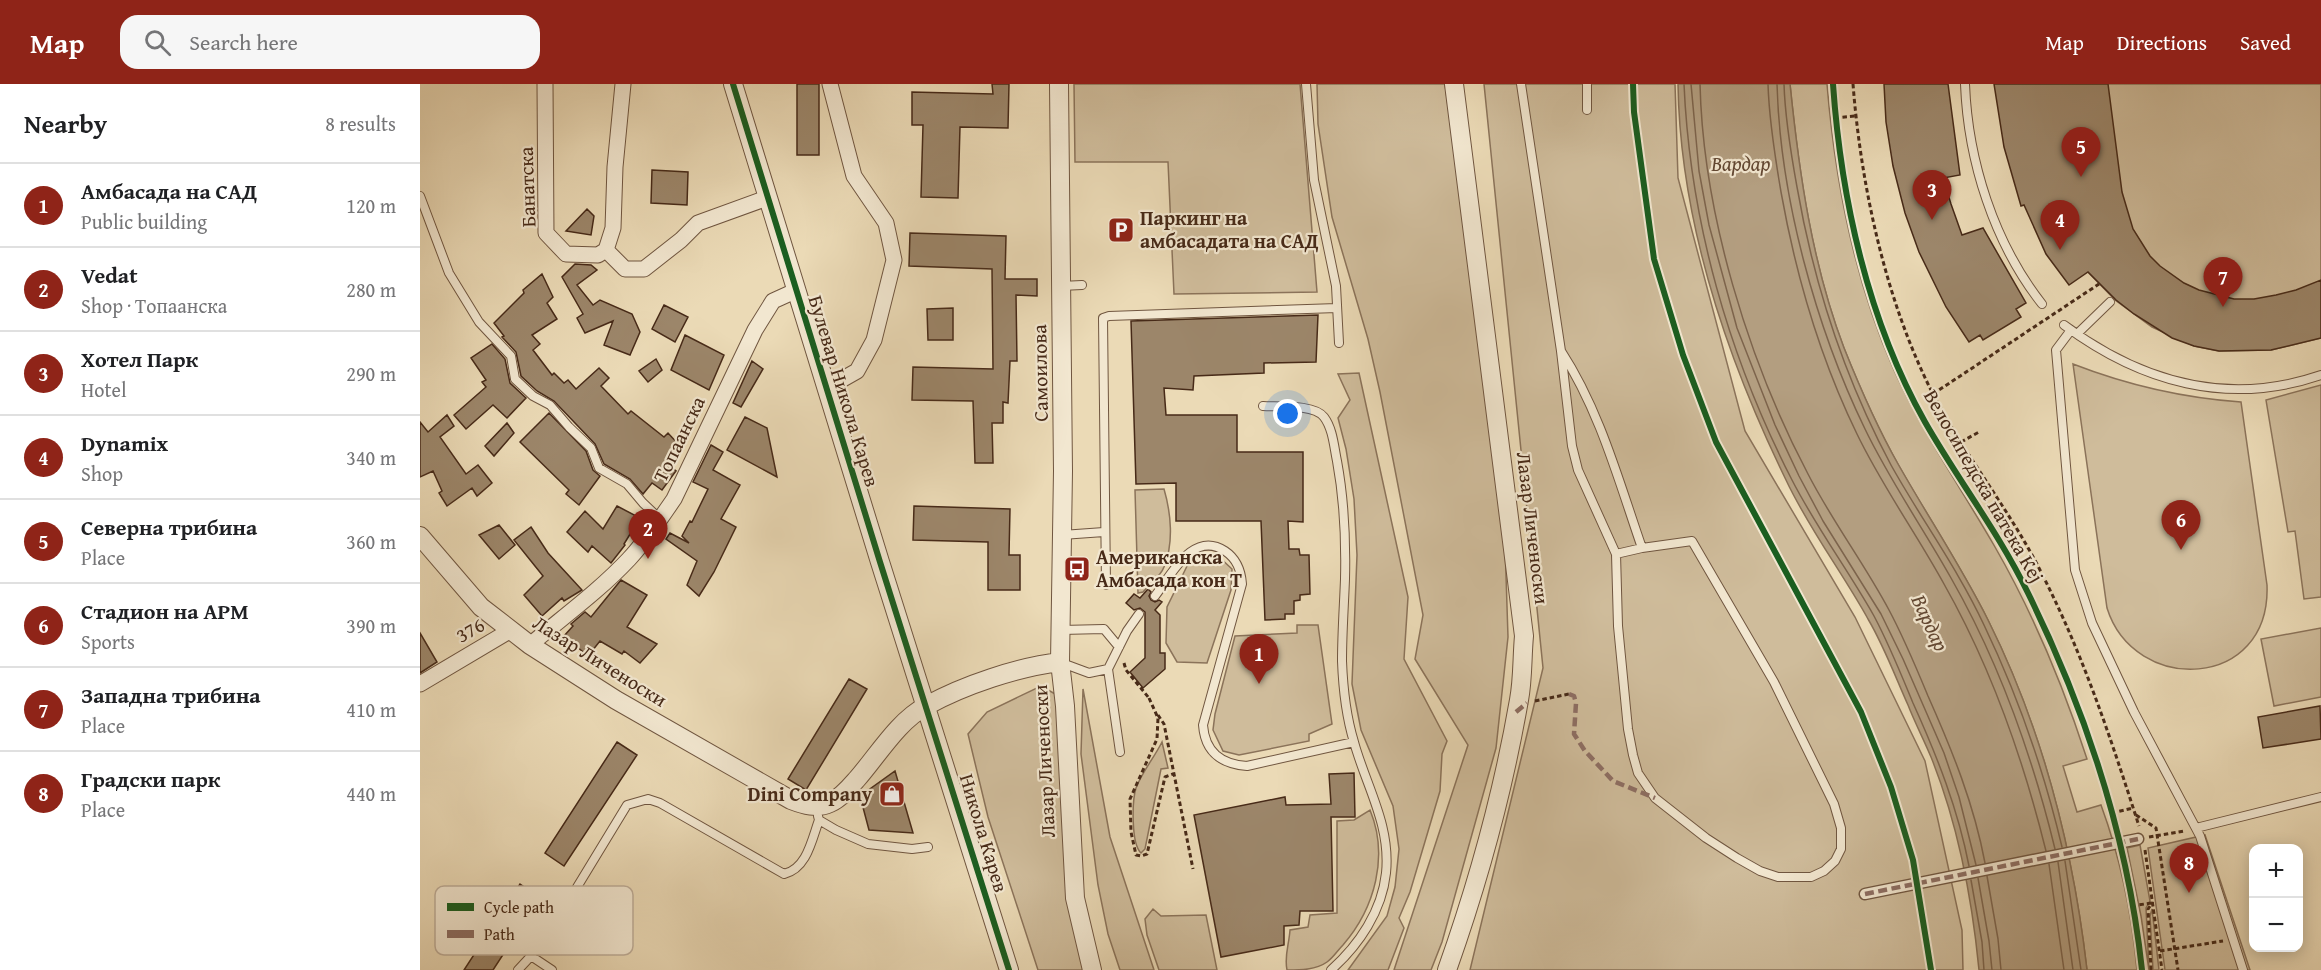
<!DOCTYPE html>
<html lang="en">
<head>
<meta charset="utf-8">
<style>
	:root { --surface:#fff; --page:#f6f6f6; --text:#202124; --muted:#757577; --line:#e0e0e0; --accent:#8f2418 }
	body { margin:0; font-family:"Gentium Book Plus",serif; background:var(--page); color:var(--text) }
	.controls { position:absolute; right:18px; bottom:18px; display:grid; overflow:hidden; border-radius:12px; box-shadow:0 3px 15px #0003 }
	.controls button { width:54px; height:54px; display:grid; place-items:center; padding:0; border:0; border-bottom:2px solid var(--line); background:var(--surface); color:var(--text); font:30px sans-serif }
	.you { position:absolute; left:868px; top:330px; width:21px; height:21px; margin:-15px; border:4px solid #fff; border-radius:50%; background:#1a73e8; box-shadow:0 0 0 9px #1a73e833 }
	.badge { display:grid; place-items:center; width:39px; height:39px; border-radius:50%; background:var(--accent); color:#fff; font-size:20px; font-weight:700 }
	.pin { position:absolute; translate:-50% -50px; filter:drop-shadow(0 2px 3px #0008) }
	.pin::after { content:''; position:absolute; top:32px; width:21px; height:18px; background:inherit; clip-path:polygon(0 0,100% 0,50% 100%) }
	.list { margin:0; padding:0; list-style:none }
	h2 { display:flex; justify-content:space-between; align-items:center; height:78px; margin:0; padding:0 24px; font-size:26px }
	h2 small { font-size:20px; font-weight:400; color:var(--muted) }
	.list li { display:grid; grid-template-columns:39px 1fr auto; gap:18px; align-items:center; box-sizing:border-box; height:84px; padding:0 24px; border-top:2px solid var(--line) }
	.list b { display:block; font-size:22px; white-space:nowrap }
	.list p { margin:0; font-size:20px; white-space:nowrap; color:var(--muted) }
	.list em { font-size:20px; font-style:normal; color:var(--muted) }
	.icon { flex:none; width:33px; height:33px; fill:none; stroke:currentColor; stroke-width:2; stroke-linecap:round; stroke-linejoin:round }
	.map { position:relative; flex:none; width:1901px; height:886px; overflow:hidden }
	header { display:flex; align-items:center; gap:36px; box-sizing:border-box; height:84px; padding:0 30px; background:var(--accent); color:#fff }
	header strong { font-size:28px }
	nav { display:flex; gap:33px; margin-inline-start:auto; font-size:21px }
	.search { width:420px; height:54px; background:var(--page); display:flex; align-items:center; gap:15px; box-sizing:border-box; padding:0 21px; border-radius:18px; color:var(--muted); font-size:22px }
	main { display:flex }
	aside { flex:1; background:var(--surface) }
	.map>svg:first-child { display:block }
	.green { fill:#cfbc9b; stroke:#8b735a; stroke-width:1.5 }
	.water { fill:#b39e80; stroke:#887056; stroke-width:1.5 }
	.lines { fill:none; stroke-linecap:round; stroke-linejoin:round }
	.shore { stroke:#7d644c; stroke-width:1.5 }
	.building { fill:#9c866a; stroke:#472a18; stroke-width:1.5 }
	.service-casing { stroke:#705640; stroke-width:10 }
	.pedestrian-casing { stroke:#705640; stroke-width:13 }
	.minor-casing { stroke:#705640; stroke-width:17 }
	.tertiary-casing { stroke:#705640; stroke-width:20 }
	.path { stroke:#472a18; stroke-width:3; stroke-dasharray:4.5 3; stroke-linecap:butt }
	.service { stroke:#f2e7d0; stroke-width:8 }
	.pedestrian { stroke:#f2e7d0; stroke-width:10 }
	.minor { stroke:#f2e7d0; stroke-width:15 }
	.tertiary { stroke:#f2e7d0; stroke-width:18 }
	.quiet { stroke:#8d6e63; stroke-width:4.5; stroke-dasharray:9 4.5; stroke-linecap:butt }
	.cycleway-casing { stroke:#f2e7d0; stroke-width:10 }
	.cycleway { stroke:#1b5e20; stroke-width:6 }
	.labels { text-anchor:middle; stroke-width:4.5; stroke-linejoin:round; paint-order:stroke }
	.street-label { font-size:20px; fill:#472a18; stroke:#f2e7d0 }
	.poi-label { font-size:20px; font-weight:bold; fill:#472a18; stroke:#f2e7d0; text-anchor:start }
	.water-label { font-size:21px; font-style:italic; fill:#624732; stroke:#f2e7d0 }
	.key { fill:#f2e7d0; stroke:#bfae99; stroke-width:1.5 }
	.key-label { font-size:16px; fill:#472a18 }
</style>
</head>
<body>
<header>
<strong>Map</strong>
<div class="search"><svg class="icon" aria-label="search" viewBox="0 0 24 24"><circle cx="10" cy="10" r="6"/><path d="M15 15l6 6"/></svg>Search here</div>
<nav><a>Map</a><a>Directions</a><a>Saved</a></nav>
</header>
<main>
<aside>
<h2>Nearby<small>8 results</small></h2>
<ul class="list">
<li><span class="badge">1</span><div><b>Амбасада на САД</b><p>Public building</p></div><em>120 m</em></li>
<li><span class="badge">2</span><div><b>Vedat</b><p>Shop · Топаанска</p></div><em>280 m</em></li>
<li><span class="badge">3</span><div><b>Хотел Парк</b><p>Hotel</p></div><em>290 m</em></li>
<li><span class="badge">4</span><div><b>Dynamix</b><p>Shop</p></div><em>340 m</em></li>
<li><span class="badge">5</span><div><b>Северна трибина</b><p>Place</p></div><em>360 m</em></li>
<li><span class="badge">6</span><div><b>Стадион на АРМ</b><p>Sports</p></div><em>390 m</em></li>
<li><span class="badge">7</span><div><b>Западна трибина</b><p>Place</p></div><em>410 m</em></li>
<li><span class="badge">8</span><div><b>Градски парк</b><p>Place</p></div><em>440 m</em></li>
</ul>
</aside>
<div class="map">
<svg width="1901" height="886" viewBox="0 0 1901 886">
	<rect width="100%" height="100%" fill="#ebdab6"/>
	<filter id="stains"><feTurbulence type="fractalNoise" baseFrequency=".00333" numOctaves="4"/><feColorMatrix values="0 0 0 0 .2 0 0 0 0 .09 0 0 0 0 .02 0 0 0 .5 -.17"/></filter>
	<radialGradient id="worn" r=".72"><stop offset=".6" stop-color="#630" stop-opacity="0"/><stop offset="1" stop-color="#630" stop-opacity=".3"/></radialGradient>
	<path class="green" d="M654,0H880L897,208L754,210L748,78H655Z
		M897,0H1025L1084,430L1088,553L1076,664L1022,858L1011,886H974L1048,661L995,575L1003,531L960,308L948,255L912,133L898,40Z
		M1064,0H1255L1258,94L1325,347L1435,533L1505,677L1542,846L1543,886H1050L1123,584Z
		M1370,0H1407C1415,97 1434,196 1474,286C1502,348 1541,404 1575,463C1614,531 1643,601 1667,675L1643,682L1657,728L1681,721C1700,773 1712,831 1717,886H1667C1653,765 1623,646 1568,536C1541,482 1508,433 1478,380C1457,343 1440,304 1424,264C1392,180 1379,89 1370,0Z
		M1604,0H1901V254L1851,266L1799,267L1774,262L1732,243L1695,216L1668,188Z
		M1653,280C1707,301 1764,314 1821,318L1847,501C1851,607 1714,611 1687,524Z
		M939,289L988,513L984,575L1027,657L1022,670L1020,707L990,808L979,834L984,844L968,886H928L967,832L975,803L979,765L973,722L941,646L932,600L937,471L934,415L926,365L918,334L930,316L918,290Z
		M1901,301V513L1884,515L1875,447L1868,448L1846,316Z
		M744,405C751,429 754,459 744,483C741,492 729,501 723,508L718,509L715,406Z
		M782,470L798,472L812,485L811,506L787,579L757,578L746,559L747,523L770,476Z
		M877,541H898L912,640L889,650V657L819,671L803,667L793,646L795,630L815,552L877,549Z
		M1901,544V613L1854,622L1841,555Z
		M621,602L637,611L664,886H618L568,733L548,650L567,628Z
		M663,605L690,753L734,886H700L688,850L678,801L661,670Z
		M742,658L748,684L741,685L725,765L721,769C711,760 712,717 716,704C722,688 734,674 742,658Z
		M950,726C969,772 955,824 923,861C918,866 913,874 907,878C896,886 880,886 867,886C864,872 869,861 870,846L888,843L890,831L917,829V737L934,736Z
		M1785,751L1830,886H1745L1728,764Z
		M1720,761L1730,817L1726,824L1729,886L1721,832L1707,764Z
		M733,825L741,832L786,831L797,886H739L727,851L725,835Z
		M1732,825L1739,886H1733L1730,832Z"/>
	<path class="water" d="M1258,0H1370C1379,89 1392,180 1424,264C1440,304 1457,343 1478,380C1508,433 1541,482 1568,536C1623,646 1653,765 1667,886H1559C1552,814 1538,740 1511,673C1504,656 1495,639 1488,621C1475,592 1464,562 1448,535C1422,488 1389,445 1366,396C1306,273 1260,138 1258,0Z"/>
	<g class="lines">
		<path class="shore" d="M1264,0C1270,138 1309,273 1372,396C1396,443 1428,486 1454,532C1469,560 1481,590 1493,619C1517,672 1538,725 1549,782
			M1271,0L1279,87L1289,141L1317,244L1355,341L1379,392L1403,437L1461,530L1483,575L1524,669L1539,713L1556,781
			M1280,0C1283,129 1328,276 1388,390C1412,437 1444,479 1469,526C1484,554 1496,583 1508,612C1532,666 1554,720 1565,779
			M1348,0C1349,36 1355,73 1361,108C1376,192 1400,274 1437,350C1462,402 1496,449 1524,500C1571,583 1603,674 1626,767
			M1357,0C1360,113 1396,244 1445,345C1470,397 1503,444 1531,494C1579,578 1612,671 1635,765
			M1364,0C1365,34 1371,70 1377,103C1394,201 1424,293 1471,381C1501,435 1538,485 1564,541C1598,612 1624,687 1642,763
			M1645,777L1661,886
			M1638,778L1653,886
			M1629,780L1644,886
			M1567,792L1578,855L1581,886
			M1558,794L1569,857L1572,886
			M1551,796L1562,858L1564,886"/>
	</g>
	<path class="building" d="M377,0H399V71H377Z
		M572,0H589L588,44L540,43L538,114L501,113L503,41H492V8L573,10Z
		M1464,0H1528L1540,91L1523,94L1531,120L1542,151L1563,144L1606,219L1596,225L1601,233L1563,256L1560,251L1549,258L1526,223L1499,168L1485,129L1473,82L1466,38Z
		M1574,0H1688L1702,108L1713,145L1730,172L1740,182L1764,199L1779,206L1814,215H1834L1856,211L1876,206L1901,196V254L1851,266L1799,267L1774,262L1752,254L1714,230L1696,216L1668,188L1649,201L1626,170L1604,121L1601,122L1584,63Z
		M232,86L268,88L267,121L231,119Z
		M167,125L174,132L171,151L146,147Z
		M490,149L586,152L585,195H617V212L596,211L597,277H590L588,319L583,318V339H572L573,379H555L553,317L492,316L493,283L573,285L572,185L489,182Z
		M155,180L171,181L177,186L157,201L173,221L180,216L212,230L220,248L210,271L184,261L193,237L165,249L157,234L163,230L142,193Z
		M122,190L133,213L127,219L137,235L112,251L120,260L113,266L132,291L134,289L144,299L148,296L156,305L179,284L189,294L181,302L208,330L211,327L244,353L248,349L260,362L246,379L256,387L242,406L232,399L223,410L210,395L184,380L175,360L134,317L117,307L101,292L96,268L82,253L84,252L74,239L104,209L103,206Z
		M244,221L268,233L255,258L232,245Z
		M533,224V256H508L507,225Z
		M898,231L896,278L844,279V289L774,292L773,306L744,304L746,331H817V368H883V438L868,437L869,465H879L880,471H889L890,510L880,511V516L874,517V530H865V535L845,536L841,437H756V399L716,400L711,237Z
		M265,251L304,271L289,306L251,286Z
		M72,260L85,275L90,299L106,314L87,334L73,321L46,345L34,331L66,303L62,298L66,296L51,274Z
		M236,275L242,286L228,298L219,287Z
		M332,277L343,285L321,323L313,319Z
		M129,329L166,367L173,386L180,392L159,421L146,410L149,406L100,358Z
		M27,331L34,342L20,353L46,390L58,381L72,399L57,412L52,404L27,422L19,409L22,407L13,387L0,393V338L8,348Z
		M325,333L347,344L357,393L307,366Z
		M87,339L94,349L74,372L65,362Z
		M291,361L303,368L293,386L320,401L301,435L316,443L294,488L279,512L267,501L277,477L246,455L250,449L269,459L262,452L270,437L272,438L288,405L273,398Z
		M197,422L220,434L204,460L205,461L191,479L172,462L168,468L147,448L165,427L183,445Z
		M494,422L590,425L589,471H600V506H568V458L493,456Z
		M79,441L95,461L79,475L59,451Z
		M111,443L128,469L162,506L144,517L142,514L122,532L104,511L123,492L94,456Z
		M201,496L227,511L207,543L237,560L220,579L204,567L202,570L180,557L168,572L144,552L153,542L151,540L165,528L171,533Z
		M728,505L731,508L729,512L731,516L735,518L739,516L742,518L735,526L740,531V569H745V585L723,604L710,588L725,574V528L720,524L714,526L706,519L714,510L720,514Z
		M0,549L17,578L0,589Z
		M429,595L447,605L386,706L368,695Z
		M1900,622L1901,655L1843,664L1838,633Z
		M197,658L217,671L144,782L125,769Z
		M475,687L493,749L449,746L440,712Z
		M934,689L935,733H911L913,827H880L879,841L864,842V861L801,873L774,731L865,713L866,721L911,720L909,690Z
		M100,800L120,814L73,886H44Z"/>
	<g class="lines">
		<defs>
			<path id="service" d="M886,0L894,96L916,202L919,259
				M1101,0L1141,267C1180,327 1199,398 1222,464L1196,470
				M1167,0V26
				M1545,0C1548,77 1574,159 1622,220
				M0,112L29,189L59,238L91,272L95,295L113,312L130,321L149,343L171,364L179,384L207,400L223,419L240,435
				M641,202L662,201
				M1644,241C1721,298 1808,323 1901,291
				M1651,246L1636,266L1655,486L1672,539L1714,628L1780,752L1823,886
				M1657,250L1690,218
				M1141,267L1152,362L1158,386L1196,470L1198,542L1208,645L1213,671L1218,689L1235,714L1286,754L1317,774L1340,787L1358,793H1391L1404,787L1415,777L1421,765V744L1414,720L1354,598L1272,457L1222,464
				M843,322C858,323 894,320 904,333C913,345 914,363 917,377C924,415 926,455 925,495C924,522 922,549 922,577C923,604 926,632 934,658C946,702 971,741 966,789C962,827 939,861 911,886
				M642,451L684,448
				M686,501L683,234L689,232L917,224
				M735,512C752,490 773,446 805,467C817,475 821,486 822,500L783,641C785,668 801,680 827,682L934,658
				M641,546L684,545L699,563
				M642,579L669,589L688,585L707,547L719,530
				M688,585L700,668
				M398,732L399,736L416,746L448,760L492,765L508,763
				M1776,744L1901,713
				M111,872L132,886
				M98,886L111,872L134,841L207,721L228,715L240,719L364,790C387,785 392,755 399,736"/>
			<path id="pedestrian" d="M1445,810L1718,755"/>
			<path id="minor" d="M125,0L126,149L146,170L178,171L186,166L193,144L195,83L203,0
				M186,166L205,185H224L261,156L278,139L347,114
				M407,304L437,287L454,256L474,176L466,139L434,92L410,0
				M110,561C143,533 179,507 209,475C226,457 240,435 254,415L335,246L353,217L375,207
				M0,600L91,546"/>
			<path id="tertiary" d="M313,0L460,478L589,886
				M639,0L643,387L640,578L645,622L655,814L672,886
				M0,452L61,523L110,561L196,616L371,716C384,721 397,725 410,719C421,714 430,703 437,695C458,671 478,637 506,622C544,601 598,583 640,578
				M1027,886C1058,799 1083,708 1099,616C1103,595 1102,573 1104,552L1034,0"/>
		</defs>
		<use href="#service" class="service-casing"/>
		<use href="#pedestrian" class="pedestrian-casing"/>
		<use href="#minor" class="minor-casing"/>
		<use href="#tertiary" class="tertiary-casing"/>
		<path class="path" d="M1433,0C1441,103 1466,218 1513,310C1545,372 1590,426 1621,488C1663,570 1691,655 1719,742
			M1415,34L1435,32
			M1513,310L1679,200
			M1541,358L1559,348
			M704,579L706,586L729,614
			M729,614L738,634L737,655L710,715L711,748L716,771L721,772L727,770L745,693L753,690
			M1115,617L1149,610
			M738,631L744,640L773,785
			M1692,729L1713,724
			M1716,731L1736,744L1758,886
			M1729,753L1764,747
			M1725,766L1742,886
			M1712,822L1731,819
			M1740,867L1803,857
			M1731,886L1728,825L1733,818"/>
		<use href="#service" class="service"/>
		<use href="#pedestrian" class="pedestrian"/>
		<use href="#minor" class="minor"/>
		<use href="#tertiary" class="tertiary"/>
		<path class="quiet" d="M1149,610L1154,612L1156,619L1154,650L1165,667L1193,697L1235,714
			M1096,628L1107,619
			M1445,810L1718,755"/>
		<defs>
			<path id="cycleway" d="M313,0L460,478L589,886
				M1213,0L1214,28L1234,175L1263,271L1296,358L1441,628L1471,703L1493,776L1511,886
				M1413,0C1421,115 1448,237 1505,338C1538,396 1579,449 1608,509C1666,627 1708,755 1722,886"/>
		</defs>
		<use href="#cycleway" class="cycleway-casing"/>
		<use href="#cycleway" class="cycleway"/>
	</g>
	<defs>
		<symbol id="parking-square" viewBox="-11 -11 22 22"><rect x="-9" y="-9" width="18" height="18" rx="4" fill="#8f2418" stroke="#f2e7d0"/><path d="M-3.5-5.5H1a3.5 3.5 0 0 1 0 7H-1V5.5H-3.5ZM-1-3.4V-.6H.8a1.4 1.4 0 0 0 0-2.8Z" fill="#fff"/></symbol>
		<symbol id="bus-square" viewBox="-11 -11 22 22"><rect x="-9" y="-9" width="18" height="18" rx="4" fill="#8f2418" stroke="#f2e7d0"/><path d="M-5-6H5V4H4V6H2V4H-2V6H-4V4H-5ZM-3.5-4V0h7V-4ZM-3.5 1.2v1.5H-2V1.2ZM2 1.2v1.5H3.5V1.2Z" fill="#fff"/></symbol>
		<symbol id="shop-square" viewBox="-11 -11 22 22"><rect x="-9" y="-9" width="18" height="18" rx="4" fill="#8f2418" stroke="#f2e7d0"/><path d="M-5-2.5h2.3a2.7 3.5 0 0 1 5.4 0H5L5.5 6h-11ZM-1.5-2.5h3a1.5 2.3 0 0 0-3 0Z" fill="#fff"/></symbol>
	</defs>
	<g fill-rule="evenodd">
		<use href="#parking-square" x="686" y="131" width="30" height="30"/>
		<use href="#bus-square" x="642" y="470" width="30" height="30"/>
		<use href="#shop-square" x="457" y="695" width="30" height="30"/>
	</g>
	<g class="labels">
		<g class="street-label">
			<text transform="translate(107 103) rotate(-92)" y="7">Банатска</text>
			<text transform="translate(620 289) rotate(-91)" y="7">Самоилова</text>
			<text transform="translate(424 307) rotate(73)" y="7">Булевар Никола Карев</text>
			<text transform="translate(259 355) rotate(-64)" y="7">Топаанска</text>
			<text transform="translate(1564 402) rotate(60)" y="7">Велосипедска патека Кеј</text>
			<text transform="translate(1113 444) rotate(83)" y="7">Лазар Личеноски</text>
			<text transform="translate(50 546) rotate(-30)" y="7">376</text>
			<text transform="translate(180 577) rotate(32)" y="7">Лазар Личеноски</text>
			<text transform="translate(624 677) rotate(-93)" y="7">Лазар Личеноски</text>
			<text transform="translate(564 749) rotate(73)" y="7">Никола Карев</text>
		</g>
		<g class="poi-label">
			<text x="720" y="141">Паркинг на<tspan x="720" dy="23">амбасадата на САД</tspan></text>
			<text x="676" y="480">Американска<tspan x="676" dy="23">Амбасада кон Т</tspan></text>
			<text x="452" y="717" text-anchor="end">Dini Company</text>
		</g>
		<g class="water-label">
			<text x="1321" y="87">Вардар</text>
			<text transform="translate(1510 539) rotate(65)" y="7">Вардар</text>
		</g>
	</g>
	<rect x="15" y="802" width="198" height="69" rx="9" class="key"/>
	<rect x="27" y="819" width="27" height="8" fill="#1b5e20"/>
	<rect x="27" y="846" width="27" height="8" fill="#8d6e63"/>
	<g class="key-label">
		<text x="64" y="829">Cycle path</text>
		<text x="64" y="856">Path</text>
	</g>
	<rect width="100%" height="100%" filter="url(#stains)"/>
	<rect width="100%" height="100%" fill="url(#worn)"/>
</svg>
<div class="controls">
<button>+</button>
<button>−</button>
</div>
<div class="you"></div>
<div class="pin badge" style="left:839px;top:600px">1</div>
<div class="pin badge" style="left:228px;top:475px">2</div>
<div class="pin badge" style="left:1512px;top:136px">3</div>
<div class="pin badge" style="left:1640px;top:166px">4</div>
<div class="pin badge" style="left:1661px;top:93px">5</div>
<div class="pin badge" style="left:1761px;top:466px">6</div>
<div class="pin badge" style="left:1803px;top:223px">7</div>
<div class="pin badge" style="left:1769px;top:809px">8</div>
</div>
</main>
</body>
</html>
